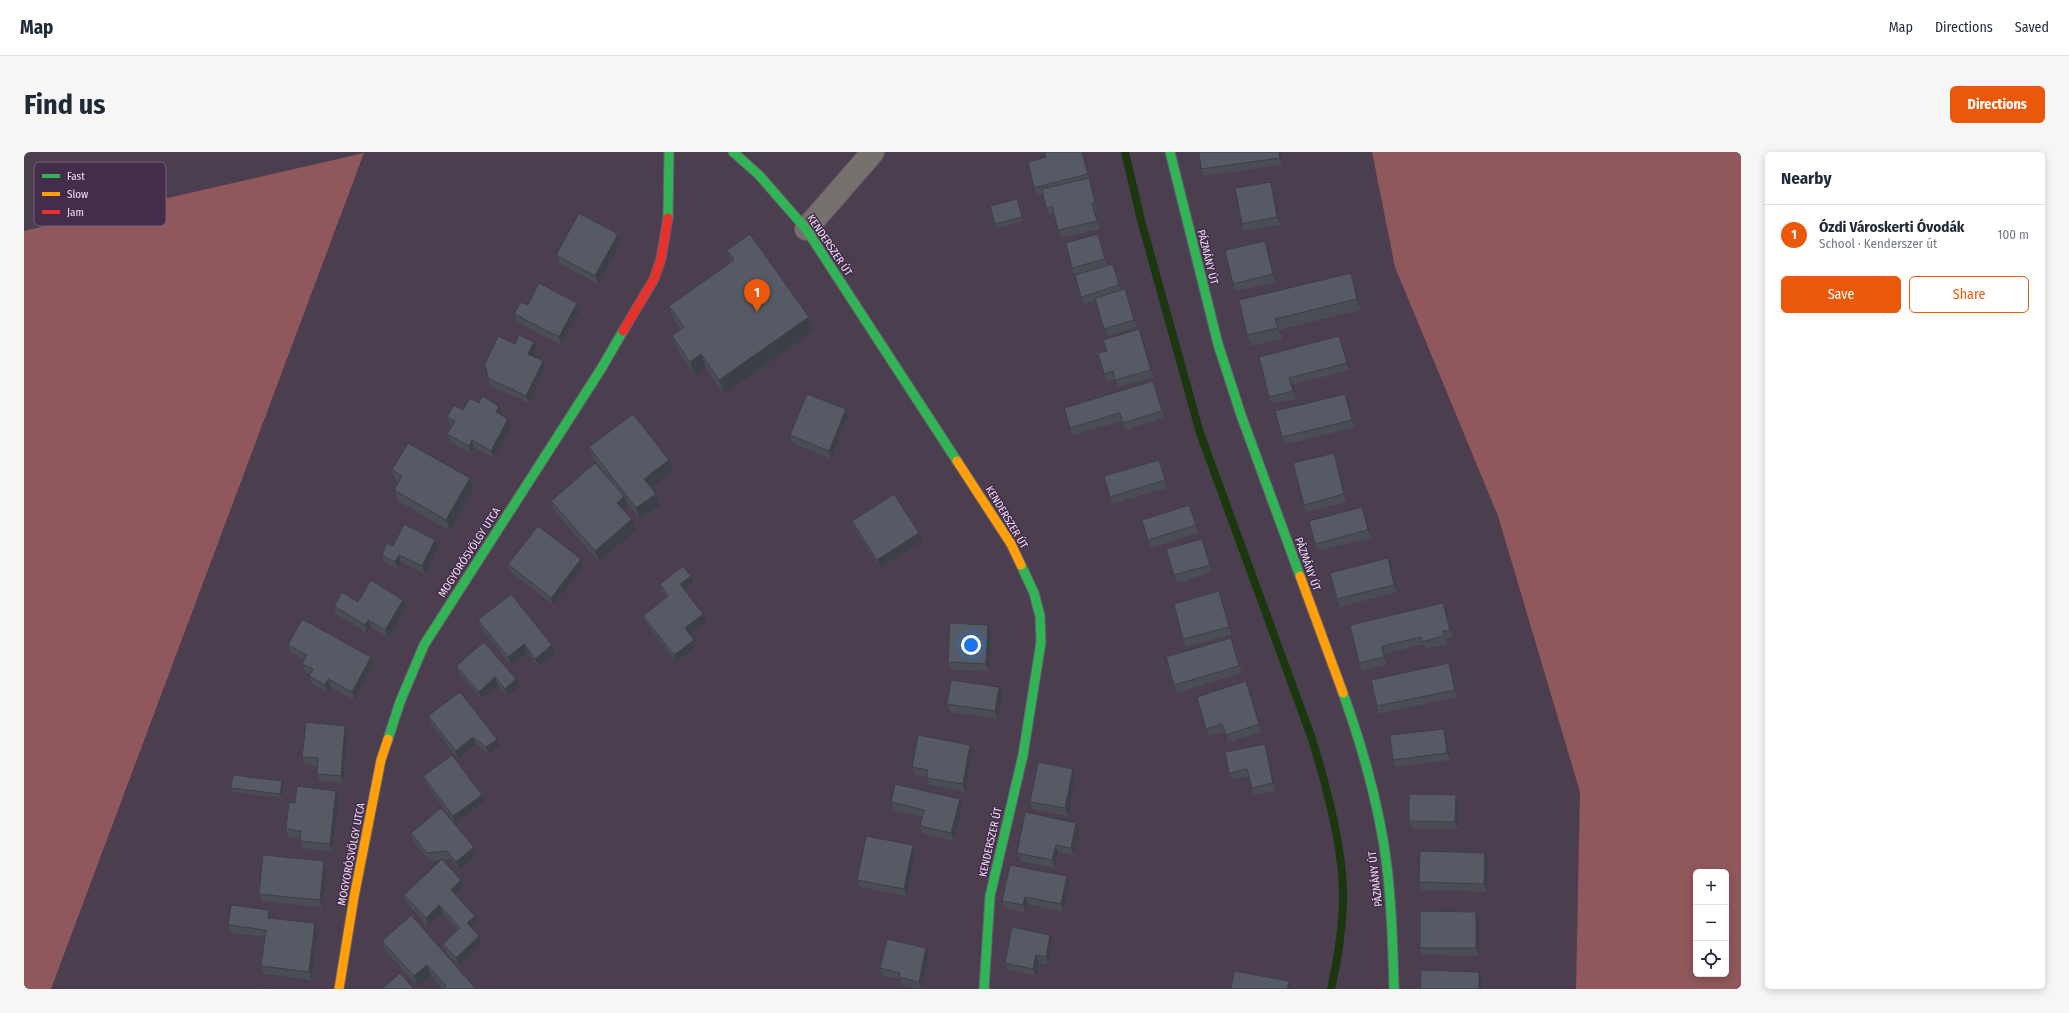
<!DOCTYPE html>
<html lang="en">
<head>
<meta charset="utf-8">
<style>
	:root { --surface:#fff; --page:#f6f6f7; --text:#1f2937; --muted:#747a83; --line:#e0e1e3; --accent:#ea580c }
	body { margin:0; font-family:"Fira Sans Condensed",sans-serif; background:var(--page); color:var(--text) }
	.controls { position:absolute; right:12px; bottom:12px; display:grid; overflow:hidden; border-radius:6px; box-shadow:0 2px 10px #0003 }
	.controls button { width:36px; height:36px; display:grid; place-items:center; padding:0; border:0; border-bottom:1px solid var(--line); background:var(--surface); color:var(--text); font:20px sans-serif }
	.you { position:absolute; left:947px; top:493px; width:14px; height:14px; margin:-10px; border:3px solid #fff; border-radius:50%; background:#1a73e8; box-shadow:0 0 0 6px #1a73e833 }
	.badge { display:grid; place-items:center; width:26px; height:26px; border-radius:50%; background:var(--accent); color:#fff; font-size:13px; font-weight:700 }
	.pin { position:absolute; translate:-50% -33px; filter:drop-shadow(0 1px 2px #0008) }
	.pin::after { content:''; position:absolute; top:21px; width:14px; height:12px; background:inherit; clip-path:polygon(0 0,100% 0,50% 100%) }
	.list { margin:0; padding:0; list-style:none }
	h2 { display:flex; justify-content:space-between; align-items:center; height:52px; margin:0; padding:0 16px; font-size:17px }
	h2 small { font-size:13px; font-weight:400; color:var(--muted) }
	.list li { display:grid; grid-template-columns:26px 1fr auto; gap:12px; align-items:center; box-sizing:border-box; height:60px; padding:0 16px; border-top:1px solid var(--line) }
	.list b { display:block; font-size:15px; white-space:nowrap }
	.list p { margin:0; font-size:13px; white-space:nowrap; color:var(--muted) }
	.list em { font-size:13px; font-style:normal; color:var(--muted) }
	.actions { display:flex; gap:8px; padding:12px 16px }
	.actions a { flex:1; padding:9px 0; border:1px solid var(--accent); border-radius:6px; text-align:center; font-size:14px; color:var(--accent) }
	.actions .main { background:var(--accent); color:#fff }
	.icon { flex:none; width:22px; height:22px; fill:none; stroke:currentColor; stroke-width:2; stroke-linecap:round; stroke-linejoin:round }
	.map { position:relative; flex:none; width:1717px; height:837px; overflow:hidden; border-radius:6px }
	header { display:flex; align-items:center; gap:24px; box-sizing:border-box; height:56px; padding:0 20px; background:var(--surface); border-bottom:1px solid var(--line) }
	header strong { font-size:19px }
	nav { display:flex; gap:22px; margin-inline-start:auto; font-size:14px }
	.intro { display:flex; align-items:center; justify-content:space-between; box-sizing:border-box; height:96px; padding:0 24px }
	h1 { margin:0; font-size:28px }
	.button { padding:10px 18px; border-radius:6px; background:var(--accent); color:#fff; font-size:14px; font-weight:700 }
	main { display:flex; gap:24px; padding:0 24px }
	aside { flex:1; background:var(--surface); border-radius:6px; box-shadow:0 2px 10px #0003 }
	.map>svg:first-child { display:block }
	.forest { fill:#90585c; fill-rule:evenodd }
	.lines { fill:none; stroke-linecap:round; stroke-linejoin:round }
	.stream { stroke:#1a370d; stroke-width:8 }
	.street-casing { stroke:#685d6b; stroke-width:24 }
	.fast-casing { stroke:#685d6b; stroke-width:11 }
	.slow-casing { stroke:#685d6b; stroke-width:11 }
	.jam-casing { stroke:#685d6b; stroke-width:11 }
	.street { stroke:#77716d; stroke-width:22 }
	.fast { stroke:#30b455; stroke-width:9 }
	.slow { stroke:#ff9f0a; stroke-width:9 }
	.jam { stroke:#e5322d; stroke-width:9 }
	.wall { fill:#4a4d56 }
	.shaded-wall { fill:#3c3f46 }
	.building { fill:#565a64; stroke:#3c3f46 }
	.labels { text-anchor:middle; stroke-width:3; stroke-linejoin:round; paint-order:stroke }
	.street-label { font-size:11px; fill:#eedff2; stroke:#442c4b }
	.key { fill:#442c4b; stroke:#77627d; stroke-width:1 }
	.key-label { font-size:11px; fill:#eedff2 }
</style>
</head>
<body>
<header>
<strong>Map</strong>
<nav><a>Map</a><a>Directions</a><a>Saved</a></nav>
</header>
<div class="intro"><h1>Find us</h1><a class="button">Directions</a></div>
<main>
<div class="map">
<svg width="1717" height="837" viewBox="0 0 1717 837">
	<rect width="100%" height="100%" fill="#4b3e4f"/>
	<path class="forest" d="M1348,0H1717V837H1552L1556,640L1474,364L1371,115ZM1672,720H1702V822H1672Z
		M340,1L27,837H0V79Z"/>
	<g class="lines">
		<path class="stream" d="M1101,0L1117,68L1176,281L1287,584C1302,632 1319,693 1319,743C1319,774 1314,806 1307,837"/>
		<defs>
			<path id="street" d="M782,77L849,0"/>
			<path id="fast" d="M709,0L735,23L782,77L933,309
				M1146,0L1194,192L1217,263L1276,424
				M644,66L645,0
				M1319,541C1339,597 1356,656 1363,715C1368,756 1369,796 1370,837
				M364,587L376,550L400,493L577,217L599,179
				M960,837L966,744L999,603L1017,490L1016,464L1010,441L997,413"/>
			<path id="slow" d="M933,309L987,392L997,413
				M1276,424L1319,541
				M315,837L330,745L357,608L364,587"/>
			<path id="jam" d="M599,179L630,127L637,107L644,66"/>
		</defs>
		<use href="#street" class="street-casing"/>
		<use href="#fast" class="fast-casing"/>
		<use href="#slow" class="slow-casing"/>
		<use href="#jam" class="jam-casing"/>
		<use href="#street" class="street"/>
		<use href="#fast" class="fast"/>
		<use href="#slow" class="slow"/>
		<use href="#jam" class="jam"/>
	</g>
	<path class="wall" d="M1059,0L1074,58L1071,59L1076,77L1037,86L1034,78L1030,62L1025,63L1019,42L1013,43L1010,36Z
		M1175,0H1257L1258,13L1180,24L1177,17Z
		M1249,37L1256,73L1220,79L1218,72Z
		M993,47L999,69L973,76L971,72Z
		M594,82L597,90L574,132L535,111L532,103Z
		M1074,82L1077,90L1083,113L1089,112L1097,138L1104,145L1113,175L1083,184L1071,149L1060,152L1048,116Z
		M1241,89L1243,96L1252,130L1212,139L1209,132Z
		M703,98L785,165L790,179L700,242L682,216L671,224L653,197L648,184L657,177L650,168L645,154L707,110Z
		M1327,121L1331,132L1337,158L1255,178L1258,187L1227,194L1223,183Z
		M504,153L556,159L537,193L493,170L490,162Z
		M1115,177L1130,225L1094,235L1091,227L1083,230L1080,222L1083,199Z
		M491,192L513,198L510,205L519,209L521,217L505,251L466,234L464,226Z
		M1318,192L1325,218L1268,233L1272,247L1248,252L1245,245L1235,205Z
		M1129,229L1140,266L1101,278L1098,269L1049,283L1046,276Z
		M1324,249L1331,275L1261,293L1258,285Z
		M455,251L475,254L478,261L477,263L487,275L470,306L450,296L447,302L426,290L423,282L428,274L426,273L423,265Z
		M824,265L807,307L769,291L766,283Z
		M565,295L645,308L649,319L627,336L632,342L636,353L616,367L601,348L604,355L600,359L608,367L612,378L575,410L531,360L527,349L590,332L569,306Z
		M1310,301L1313,308L1323,350L1282,360L1280,353Z
		M1137,315L1143,336L1088,352L1086,345Z
		M368,318L446,326L450,336L426,379L374,349L370,338L374,330L372,329Z
		M1165,353L1174,381L1127,396L1124,388Z
		M1338,355L1341,362L1347,386L1293,399L1291,392Z
		M828,369L898,389L856,416L830,376Z
		M369,394L414,395L401,422L377,410L374,417L360,410L358,403Z
		M1181,394L1188,420L1153,431L1150,423Z
		M484,412L559,415L529,453L487,420Z
		M1367,414L1373,440L1316,455L1313,447Z
		M667,424L669,431L660,438L682,470L665,482L670,488L672,495L652,510L622,471L619,464L643,445L638,440L636,432Z
		M1198,447L1207,483L1162,495L1159,487Z
		M379,448L382,455L364,486L347,475L343,481L312,462L310,454L334,450Z
		M1422,458L1429,485L1422,487L1423,492L1401,497L1399,492L1361,502L1363,512L1338,519L1335,511L1326,473Z
		M454,468L528,493L531,501L514,514L503,500L487,513L457,476Z
		M967,481L965,519L927,518L924,510Z
		M460,490L495,535L484,544L474,533L458,547L435,522L432,514Z
		M264,493L347,505L350,512L330,548L307,535L303,540L288,532L285,524L286,522L281,519L278,512L280,508L266,500Z
		M1209,494L1218,521L1153,541L1150,533Z
		M1428,519L1433,545L1355,562L1353,554Z
		M1225,537L1238,580L1204,590L1201,580L1185,584L1182,577Z
		M978,542L974,567L926,560L923,552Z
		M404,564L473,587L476,594L465,603L452,592L434,607L407,572Z
		M321,574L324,581L319,631L296,629L293,622V614L281,612L278,605Z
		M1420,577L1422,584L1426,608L1372,615L1369,608Z
		M946,593L949,600L941,640L906,633L903,625L891,623L888,615Z
		M1243,599L1252,639L1230,643L1228,636L1225,624L1208,628L1205,621Z
		M399,624L458,643L460,650L431,672L402,632Z
		M1051,625L1044,664L1009,657L1006,650Z
		M258,629L259,633L258,646L209,640L207,636Z
		M312,639L315,646L308,700L279,696L276,689V686L264,685L262,677L271,651Z
		M1432,643L1435,650L1434,677H1388L1385,669Z
		M936,647L938,655L930,689L898,681L896,674L898,665L870,658L867,650Z
		M1055,679L1050,703L1034,700L1031,716L996,709L993,701Z
		M387,681L452,703L435,718L426,707L418,708L437,728L440,735L432,743L454,771L448,777L458,792L435,813L422,800L419,792L434,778L418,761L404,774L383,751L380,743L418,708L406,709L389,689Z
		M891,701L883,744L836,735L833,728Z
		M300,709L302,716L298,756L238,749L235,742Z
		M1464,709L1463,740L1398,738L1395,730Z
		M1045,732L1040,760L1004,752L1002,761L981,756L978,749Z
		M245,758L247,766L291,771L294,779L288,828L240,822L237,814L241,785L207,781L204,773Z
		M1455,767V804L1398,803L1396,796Z
		M1026,783L1029,790L1024,812L1015,811L1012,824L983,818L981,811Z
		M358,789L452,837H419L407,824L394,835L362,799Z
		M902,796L905,804L897,837L877,833L876,827L859,824L856,816Z"/>
	<path class="shaded-wall" d="M1058,0H1059L1067,30L1064,22Z
		M1255,0H1257L1258,13L1256,6Z
		M1065,26L1067,33L1074,58L1071,51Z
		M1247,30L1249,37L1256,73L1253,65Z
		M1068,51L1071,59L1076,77L1073,69Z
		M594,82L597,90L574,132L571,124Z
		M1074,82L1077,90L1083,115L1081,107Z
		M1241,89L1243,96L1252,130L1249,122Z
		M1327,121L1331,132L1337,158L1333,147Z
		M1101,137L1104,145L1113,175L1110,168Z
		M553,151L556,159L537,193L535,185Z
		M785,165L790,179L700,242L695,228Z
		M1115,177L1118,184L1130,225L1127,218Z
		M1315,184L1318,192L1325,218L1323,211Z
		M510,190L513,198L507,210L504,202Z
		M677,202L682,216L671,224L666,210Z
		M519,209L521,217L505,251L502,244Z
		M1265,226L1268,233L1272,247L1269,239Z
		M1321,242L1324,249L1331,275L1328,268Z
		M475,254L478,261L474,268L472,260Z
		M822,257L824,265L807,307L805,299Z
		M484,267L487,275L470,306L467,299Z
		M448,288L450,296L447,302L445,294Z
		M1310,301L1313,308L1323,350L1320,342Z
		M645,308L649,319L624,338L620,327Z
		M446,326L450,336L426,379L422,368Z
		M632,342L636,353L616,367L612,356Z
		M600,344L604,355L597,362L593,351Z
		M1338,355L1341,362L1347,386L1344,378Z
		M608,367L612,378L575,410L571,399Z
		M895,381L898,389L856,416L853,408Z
		M1178,387L1181,394L1188,420L1186,413Z
		M411,388L414,395L401,422L398,414Z
		M375,403L377,410L374,417L371,410Z
		M1364,406L1367,414L1373,440L1370,433Z
		M557,407L559,415L529,453L527,446Z
		M667,424L669,431L659,439L656,432Z
		M1195,439L1198,447L1207,483L1205,475Z
		M379,448L382,455L364,486L361,478Z
		M1419,451L1422,458L1429,485L1426,478Z
		M679,462L682,470L664,484L661,476Z
		M344,468L347,475L343,481L341,473Z
		M964,473L967,481L965,519L962,512Z
		M670,488L672,495L652,510L650,503Z
		M500,492L503,500L487,513L484,505Z
		M528,493L531,501L514,514L511,507Z
		M1358,494L1361,502L1363,512L1360,505Z
		M347,505L350,512L330,548L328,540Z
		M1425,511L1428,519L1433,545L1431,538Z
		M471,525L474,533L458,547L455,540Z
		M304,527L307,535L303,540L301,533Z
		M492,527L495,535L484,544L481,537Z
		M1222,529L1225,537L1238,580L1235,572Z
		M975,535L978,542L974,567L971,559Z
		M321,574L324,581L319,631L317,624Z
		M1420,577L1422,584L1426,608L1423,601Z
		M449,585L452,592L434,607L432,599Z
		M473,587L476,594L465,603L462,595Z
		M1241,592L1243,599L1252,639L1249,631Z
		M946,593L949,600L941,640L939,632Z
		M1049,617L1051,625L1044,664L1041,656Z
		M258,629L259,633L258,646L256,642Z
		M312,639L315,646L308,700L306,692Z
		M458,643L460,650L431,672L429,664Z
		M1432,643L1435,650L1434,677L1431,670Z
		M936,647L938,655L930,689L927,681Z
		M1052,671L1055,679L1050,703L1047,696Z
		M889,693L891,701L883,744L880,737Z
		M1032,693L1034,700L1031,716L1028,708Z
		M450,695L452,703L435,718L432,710Z
		M1461,701L1464,709L1463,740L1460,732Z
		M300,709L302,716L298,756L296,748Z
		M1043,724L1045,732L1040,760L1037,752Z
		M437,728L440,735L429,745L427,738Z
		M1001,745L1004,752L1002,761L999,753Z
		M415,753L418,761L404,774L402,766Z
		M245,758L247,765L246,773L244,766Z
		M1452,760L1455,767V804L1452,796Z
		M451,764L454,771L446,779L443,771Z
		M291,771L294,779L288,828L285,820Z
		M1026,783L1029,790L1024,812L1022,805Z
		M455,784L458,792L435,813L432,806Z
		M902,796L905,804L897,837L895,830Z
		M1012,803L1015,811L1012,824L1009,817Z
		M403,813L407,824L394,835L390,824Z
		M1455,820L1458,828V837H1455Z
		M1265,829L1268,836V837H1263Z"/>
	<path class="building" d="M1020,0H1058L1064,22L1010,36L1004,10L1022,5Z
		M1175,0H1255L1256,6L1177,17Z
		M1065,26L1071,51H1068L1073,69L1034,78L1028,54L1022,56L1018,37Z
		M1247,30L1253,65L1218,72L1211,36Z
		M993,47L998,65L971,72L966,54Z
		M555,61L594,82L571,124L532,103Z
		M726,82L785,165L695,228L677,202L666,210L648,184L660,175L645,154L710,108L703,98Z
		M1074,82L1081,107L1048,116L1042,91Z
		M1241,89L1249,122L1209,132L1201,98Z
		M1089,112L1095,133L1057,145L1051,123Z
		M1327,121L1333,147L1251,167L1254,176L1223,183L1215,148Z
		M515,131L553,151L535,185L490,162L497,150L504,153Z
		M1101,137L1110,168L1080,177L1071,146Z
		M1115,177L1127,218L1091,228L1089,219L1080,222L1074,201L1083,199L1079,188Z
		M495,183L510,190L504,202L519,209L502,244L464,226L461,212L474,184L491,192Z
		M1315,184L1323,211L1265,226L1269,239L1245,245L1235,205Z
		M1129,229L1138,259L1099,271L1096,261L1046,276L1040,256Z
		M783,242L822,257L805,299L766,283Z
		M1321,242L1328,268L1258,285L1251,259Z
		M458,244L475,254L472,260L484,267L467,299L448,288L445,294L423,282L431,269L423,265L430,253L439,258L446,246L455,251Z
		M609,262L645,308L620,327L632,342L612,356L565,295Z
		M384,291L446,326L422,368L370,338L378,324L368,318Z
		M1310,301L1320,342L1280,353L1269,311Z
		M1135,308L1141,328L1086,345L1080,324Z
		M571,311L600,344L593,351L608,367L571,399L527,349Z
		M870,342L895,381L853,408L828,369Z
		M1165,353L1172,373L1124,388L1118,368Z
		M1338,355L1344,378L1291,392L1285,369Z
		M380,372L411,388L398,414L375,403L371,410L358,403L363,391L369,394Z
		M514,374L557,407L527,446L484,412Z
		M1178,387L1186,413L1150,423L1142,397Z
		M1364,406L1370,433L1313,447L1306,421Z
		M659,414L667,424L656,432L679,462L661,476L670,488L650,503L619,464L644,444L636,432Z
		M347,428L379,448L361,478L344,468L341,473L310,454L318,440L334,450Z
		M1195,439L1205,475L1159,487L1150,452Z
		M487,442L528,493L511,507L500,492L484,505L454,468Z
		M1419,451L1426,478L1419,479L1420,484L1398,490L1397,485L1358,494L1360,505L1335,511L1326,473Z
		M278,467L347,505L328,540L304,527L301,533L285,524L289,517L278,512L283,503L264,493Z
		M926,471L964,473L962,512L924,510Z
		M1207,486L1215,514L1150,533L1142,505Z
		M460,490L492,527L481,537L471,525L455,540L432,514Z
		M1425,511L1431,538L1353,554L1347,528Z
		M927,528L975,535L971,559L923,552Z
		M1222,529L1235,572L1202,583L1198,572L1182,577L1173,545Z
		M436,540L473,587L462,595L449,585L432,599L404,564Z
		M282,570L321,574L317,624L293,622L294,606L278,605Z
		M1420,577L1423,601L1369,608L1366,583Z
		M894,583L946,593L939,632L903,626L904,618L888,615Z
		M1241,592L1249,631L1228,636L1223,617L1205,621L1201,600Z
		M428,603L458,643L429,664L399,624Z
		M1014,610L1049,617L1041,656L1006,650Z
		M209,623L258,629L256,642L207,636Z
		M871,632L936,647L927,681L896,674L900,658L867,650Z
		M273,634L312,639L306,692L276,689L277,679L262,677L265,650L271,651Z
		M1385,642L1432,643L1431,670L1385,669Z
		M417,656L450,695L432,710L423,699L403,701L387,681Z
		M1001,660L1052,671L1047,696L1032,693L1028,708L993,701Z
		M842,684L889,693L880,737L833,728Z
		M1396,699L1461,701L1460,732L1395,730Z
		M239,703L300,709L296,748L235,742Z
		M418,707L437,728L427,738L451,764L443,771L455,784L432,806L419,792L436,776L415,753L402,766L380,743Z
		M986,713L1043,724L1037,752L1001,745L999,753L978,749Z
		M207,753L245,758L244,766L291,771L285,820L237,814L242,778L204,773Z
		M1396,759L1452,760V796H1396Z
		M387,763L452,837H418L422,834L403,813L390,824L358,789Z
		M988,775L1026,783L1022,805L1012,803L1009,817L981,811Z
		M863,787L902,796L895,830L875,825L876,821L856,816Z
		M1397,818L1455,820V837H1396Z
		M1210,819L1265,829L1263,837H1207Z
		M376,821L390,837H358Z
		M237,835L251,837H237Z"/>
	<g class="labels">
		<g class="street-label">
			<text transform="translate(806 93) rotate(56)" y="4">KENDERSZER ÚT</text>
			<text transform="translate(1184 105) rotate(76)" y="4">PÁZMÁNY ÚT</text>
			<text transform="translate(983 365) rotate(59)" y="4">KENDERSZER ÚT</text>
			<text transform="translate(445 400) rotate(-57)" y="4">MOGYORÓSVÖLGY UTCA</text>
			<text transform="translate(1284 412) rotate(70)" y="4">PÁZMÁNY ÚT</text>
			<text transform="translate(966 690) rotate(-77)" y="4">KENDERSZER ÚT</text>
			<text transform="translate(327 702) rotate(-79)" y="4">MOGYORÓSVÖLGY UTCA</text>
			<text transform="translate(1351 727) rotate(-97)" y="4">PÁZMÁNY ÚT</text>
		</g>
	</g>
	<rect x="10" y="10" width="132" height="64" rx="6" class="key"/>
	<rect x="18" y="22" width="18" height="4" fill="#30b455"/>
	<rect x="18" y="40" width="18" height="4" fill="#ff9f0a"/>
	<rect x="18" y="58" width="18" height="4" fill="#e5322d"/>
	<g class="key-label">
		<text x="43" y="28">Fast</text>
		<text x="43" y="46">Slow</text>
		<text x="43" y="64">Jam</text>
	</g>
</svg>
<div class="controls">
<button>+</button>
<button>−</button>
<button><svg class="icon" aria-label="locate" viewBox="0 0 24 24"><circle cx="12" cy="12" r="6"/><path d="M12 2v4M12 18v4M2 12h4M18 12h4"/></svg></button>
</div>
<div class="you"></div>
<div class="pin badge" style="left:733px;top:160px">1</div>
</div>
<aside>
<h2>Nearby<small></small></h2>
<ul class="list">
<li><span class="badge">1</span><div><b>Ózdi Városkerti Óvodák</b><p>School · Kenderszer út</p></div><em>100 m</em></li>
</ul>
<div class="actions"><a class="main">Save</a><a>Share</a></div>
</aside>
</main>
</body>
</html>
